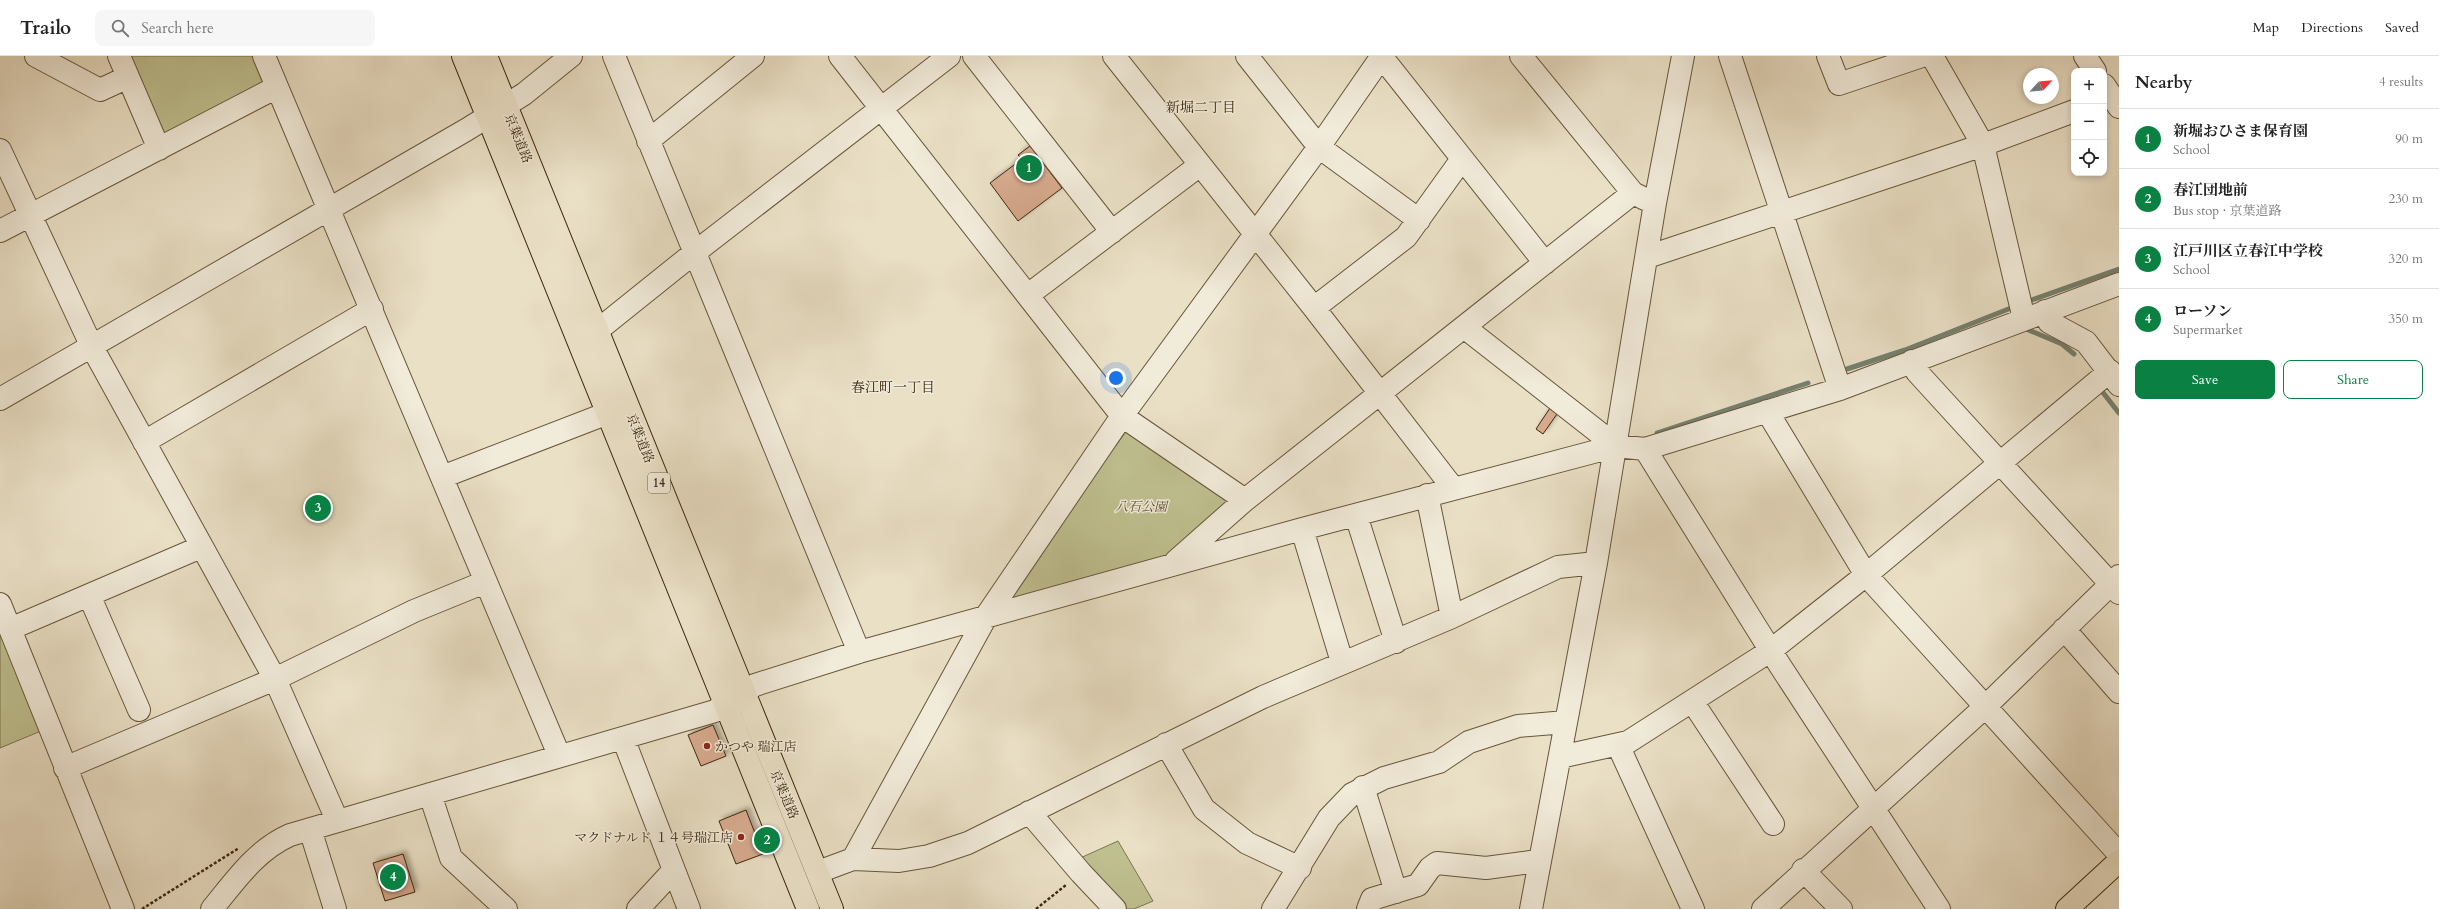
<!DOCTYPE html>
<html lang="en">
<head>
<meta charset="utf-8">
<style>
	:root { --surface:#fff; --page:#f6f6f6; --text:#222; --muted:#767676; --line:#e0e0e0; --accent:#0b8043 }
	body { margin:0; font-family:Cardo,"Noto Serif JP",serif; background:var(--page); color:var(--text) }
	.controls { position:absolute; right:12px; top:12px; display:grid; overflow:hidden; border-radius:8px; box-shadow:0 2px 6px #0003 }
	.controls button { width:36px; height:36px; display:grid; place-items:center; padding:0; border:0; border-bottom:1px solid var(--line); background:var(--surface); color:var(--text); font:20px sans-serif }
	.compass { position:absolute; left:2023px; top:12px; width:36px; height:36px; border-radius:50%; background:var(--surface); box-shadow:0 2px 6px #0003; rotate:64deg }
	.you { position:absolute; left:1116px; top:322px; width:14px; height:14px; margin:-10px; border:3px solid #fff; border-radius:50%; background:#1a73e8; box-shadow:0 0 0 6px #1a73e833 }
	.badge { display:grid; place-items:center; width:26px; height:26px; border-radius:50%; background:var(--accent); color:#fff; font-size:13px; font-weight:700 }
	.pin { position:absolute; translate:-50% -50%; border:2px solid #fff; box-shadow:0 1px 4px #0006 }
	.list { margin:0; padding:0; list-style:none }
	h2 { display:flex; justify-content:space-between; align-items:center; height:52px; margin:0; padding:0 16px; font-size:17px }
	h2 small { font-size:13px; font-weight:400; color:var(--muted) }
	.list li { display:grid; grid-template-columns:26px 1fr auto; gap:12px; align-items:center; box-sizing:border-box; height:60px; padding:0 16px; border-top:1px solid var(--line) }
	.list b { display:block; font-size:15px; white-space:nowrap }
	.list p { margin:0; font-size:13px; white-space:nowrap; color:var(--muted) }
	.list em { font-size:13px; font-style:normal; color:var(--muted) }
	.actions { display:flex; gap:8px; padding:12px 16px }
	.actions a { flex:1; padding:9px 0; border:1px solid var(--accent); border-radius:8px; text-align:center; font-size:14px; color:var(--accent) }
	.actions .main { background:var(--accent); color:#fff }
	.icon { flex:none; width:22px; height:22px; fill:none; stroke:currentColor; stroke-width:2; stroke-linecap:round; stroke-linejoin:round }
	.map { position:relative; flex:none; width:2119px; height:853px; overflow:hidden }
	header { display:flex; align-items:center; gap:24px; box-sizing:border-box; height:56px; padding:0 20px; background:var(--surface); border-bottom:1px solid var(--line) }
	header strong { font-size:19px }
	nav { display:flex; gap:22px; margin-inline-start:auto; font-size:14px }
	.search { width:280px; height:36px; background:var(--page); display:flex; align-items:center; gap:10px; box-sizing:border-box; padding:0 14px; border-radius:8px; color:var(--muted); font-size:15px }
	main { display:flex }
	aside { flex:1; background:var(--surface) }
	.map>svg:first-child { display:block }
	.green { fill:#bfc090; stroke:#7e744e }
	.lines { fill:none; stroke-linecap:round; stroke-linejoin:round }
	.stream { stroke:#74816f; stroke-width:5 }
	.building { fill:#d7aa8e; stroke:#3d280c; filter:url(#shadow) }
	.minor-casing { stroke:#68563a; stroke-width:24 }
	.major-casing { stroke:#3d280c; stroke-width:24 }
	.highway-casing { stroke:#3d280c; stroke-width:24 }
	.path { stroke:#3d280c; stroke-width:2.5; stroke-dasharray:3 2; stroke-linecap:butt }
	.minor { stroke:#f1ebda; stroke-width:22 }
	.major { stroke:#eae0c6; stroke-width:22 }
	.highway { stroke:#eae0c6; stroke-width:22 }
	.poi-dot { fill:#8f2418; stroke:#f1ebda; stroke-width:1.5 }
	.labels { text-anchor:middle; stroke-width:3; stroke-linejoin:round; paint-order:stroke }
	.shield { fill:#f1ebda; stroke:#73624a; stroke-width:1 }
	.shield-label { font-size:12px; font-weight:bold; fill:#3d280c }
	.street-label { font-size:13px; fill:#3d280c; stroke:#f1ebda }
	.park-label { font-size:13px; font-style:italic; fill:#5e4e2d; stroke:#f1ebda }
	.poi-label { font-size:13px; fill:#3d280c; stroke:#f1ebda; text-anchor:start }
	.neighbourhood-label { font-size:14px; fill:#3d280c; stroke:#f1ebda }
</style>
</head>
<body>
<header>
<strong>Trailo</strong>
<div class="search"><svg class="icon" aria-label="search" viewBox="0 0 24 24"><circle cx="10" cy="10" r="6"/><path d="M15 15l6 6"/></svg>Search here</div>
<nav><a>Map</a><a>Directions</a><a>Saved</a></nav>
</header>
<main>
<div class="map">
<svg width="2119" height="853" viewBox="0 0 2119 853">
	<defs>
		<filter id="shadow"><feDropShadow dx="3.5" dy="-3.5" stdDeviation="2" flood-color="#0004"/></filter>
	</defs>
	<rect width="100%" height="100%" fill="#eae0c6"/>
	<filter id="stains"><feTurbulence type="fractalNoise" baseFrequency=".005" numOctaves="4"/><feColorMatrix values="0 0 0 0 .2 0 0 0 0 .09 0 0 0 0 .02 0 0 0 .5 -.17"/></filter>
	<radialGradient id="worn" r=".72"><stop offset=".6" stop-color="#630" stop-opacity="0"/><stop offset="1" stop-color="#630" stop-opacity=".3"/></radialGradient>
	<path class="green" d="M125,0H260L272,29L164,85Z
		M1128,373L1231,443L1171,501L1013,544L1009,536Z
		M0,572L41,675L0,692Z
		M1118,785L1153,845L1134,853H1124L1078,803Z"/>
	<g class="lines">
		<path class="stream" d="M2026,246L2119,213
			M2024,272L2062,288L2074,298
			M1847,313L1905,294L2016,250
			M2101,334L2119,357
			M1657,377L1808,327"/>
	</g>
	<path class="building" d="M1030,90L1062,132L1018,165L990,127L1022,103L1018,99Z
		M1550,352L1557,358L1543,378L1536,373Z
		M713,669L726,700L701,710L688,679Z
		M746,754L763,798L736,808L719,765Z
		M403,798L415,836L385,845L373,807Z"/>
	<g class="lines">
		<defs>
			<path id="minor" d="M36,0L100,34L128,21
				M119,0L159,93
				M264,0L559,699
				M614,0L859,596
				M840,0L1122,360L1245,444
				M974,0L1112,176
				M1114,0L1314,252L1453,432
				M1247,0L1319,91L1419,164
				M1381,0L1545,207
				M1521,0L1633,137L1645,143
				M1730,0L1840,333
				M1828,0L1839,28L1922,0
				M1932,0L1983,89L2024,263
				M2085,0L2095,15
				M2104,29L2119,51
				M648,85L753,0
				M0,94L92,291L275,623L337,764
				M0,175L277,31
				M1647,201L1983,89L2074,55
				M1028,239L1200,109
				M1314,252L1406,181L1462,103
				M2045,255L2049,266L2086,286L2119,329
				M1464,271L1616,390
				M598,274L694,197L949,0
				M1912,305L1917,316L2119,537
				M0,343L466,74L524,38L571,0
				M1767,355L1866,519L2119,798
				M144,386L372,253
				M1645,393L1779,608L1939,853
				M442,421L608,357
				M1427,439L1452,561
				M1356,459L1396,586
				M1302,473L1342,606
				M1176,505L1245,444L1633,137
				M89,539L139,654
				M0,548L123,853
				M10,573L201,491
				M2064,573L2119,636
				M1692,645L1773,768
				M623,682L689,853
				M1166,688L1204,753L1247,787L1300,812
				M1618,689L1693,853
				M1560,701L1628,686L1770,595L1866,519L2110,315
				M65,712L275,623L414,555L485,526
				M1363,731L1396,836
				M430,738L451,802L506,853
				M1029,756L1081,817L1115,853
				M310,773L335,853
				M853,803L899,805L929,800L968,787L1263,641L1452,561L1558,511L1596,507
				M1803,814L1841,853
				M818,816L853,803L987,559L1122,360L1319,91L1382,0
				M212,853C235,825 256,794 290,779L715,655L755,629L859,596L1302,473L1616,390L1645,393L1840,333L2119,228
				M638,853L674,814
				M1273,853L1329,762L1352,738L1384,722L1439,706L1469,686L1518,670L1566,666
				M1368,853L1372,843L1418,829L1430,812L1437,807L1486,812L1538,805
				M1531,853L1596,507L1655,147L1683,0
				M1763,853L1985,651L2119,520"/>
			<path id="major" d="M2067,853L2119,805"/>
			<path id="highway" d="M463,0L808,853
				M486,0L832,853"/>
		</defs>
		<use href="#minor" class="minor-casing"/>
		<use href="#major" class="major-casing"/>
		<use href="#highway" class="highway-casing"/>
		<path class="path" d="M142,853L239,792
			M1036,853L1066,829"/>
		<use href="#minor" class="minor"/>
		<use href="#major" class="major"/>
		<use href="#highway" class="highway"/>
	</g>
	<g class="poi-dot">
		<circle cx="707" cy="690" r="4"/>
		<circle cx="741" cy="781" r="4"/>
	</g>
	<g class="labels">
		<rect class="shield" x="648" y="417" width="22" height="20" rx="3"/>
		<g class="shield-label">
			<text x="659" y="431">14</text>
		</g>
		<g class="street-label">
			<text transform="translate(519 82) rotate(68)" y="5">京葉道路</text>
			<text transform="translate(641 382) rotate(68)" y="5">京葉道路</text>
			<text transform="translate(785 738) rotate(67)" y="5">京葉道路</text>
		</g>
		<g class="park-label">
			<text x="1141" y="455">八石公園</text>
		</g>
		<g class="poi-label">
			<text x="715" y="695">かつや 瑞江店</text>
			<text x="733" y="786" text-anchor="end">マクドナルド １４号瑞江店</text>
		</g>
		<g class="neighbourhood-label">
			<text x="1201" y="56">新堀二丁目</text>
			<text x="893" y="336">春江町一丁目</text>
		</g>
	</g>
	<rect width="100%" height="100%" filter="url(#stains)"/>
	<rect width="100%" height="100%" fill="url(#worn)"/>
</svg>
<div class="controls">
<button>+</button>
<button>−</button>
<button><svg class="icon" aria-label="locate" viewBox="0 0 24 24"><circle cx="12" cy="12" r="6"/><path d="M12 2v4M12 18v4M2 12h4M18 12h4"/></svg></button>
</div>
<svg class="compass" viewBox="-18 -18 36 36"><path d="M0-13l5 13h-10z" fill="#e53935"/><path d="M0 13l5-13h-10z" fill="#767676"/></svg>
<div class="you"></div>
<div class="pin badge" style="left:1029px;top:112px">1</div>
<div class="pin badge" style="left:767px;top:784px">2</div>
<div class="pin badge" style="left:318px;top:452px">3</div>
<div class="pin badge" style="left:393px;top:821px">4</div>
</div>
<aside>
<h2>Nearby<small>4 results</small></h2>
<ul class="list">
<li><span class="badge">1</span><div><b>新堀おひさま保育園</b><p>School</p></div><em>90 m</em></li>
<li><span class="badge">2</span><div><b>春江団地前</b><p>Bus stop · 京葉道路</p></div><em>230 m</em></li>
<li><span class="badge">3</span><div><b>江戸川区立春江中学校</b><p>School</p></div><em>320 m</em></li>
<li><span class="badge">4</span><div><b>ローソン</b><p>Supermarket</p></div><em>350 m</em></li>
</ul>
<div class="actions"><a class="main">Save</a><a>Share</a></div>
</aside>
</main>
</body>
</html>
